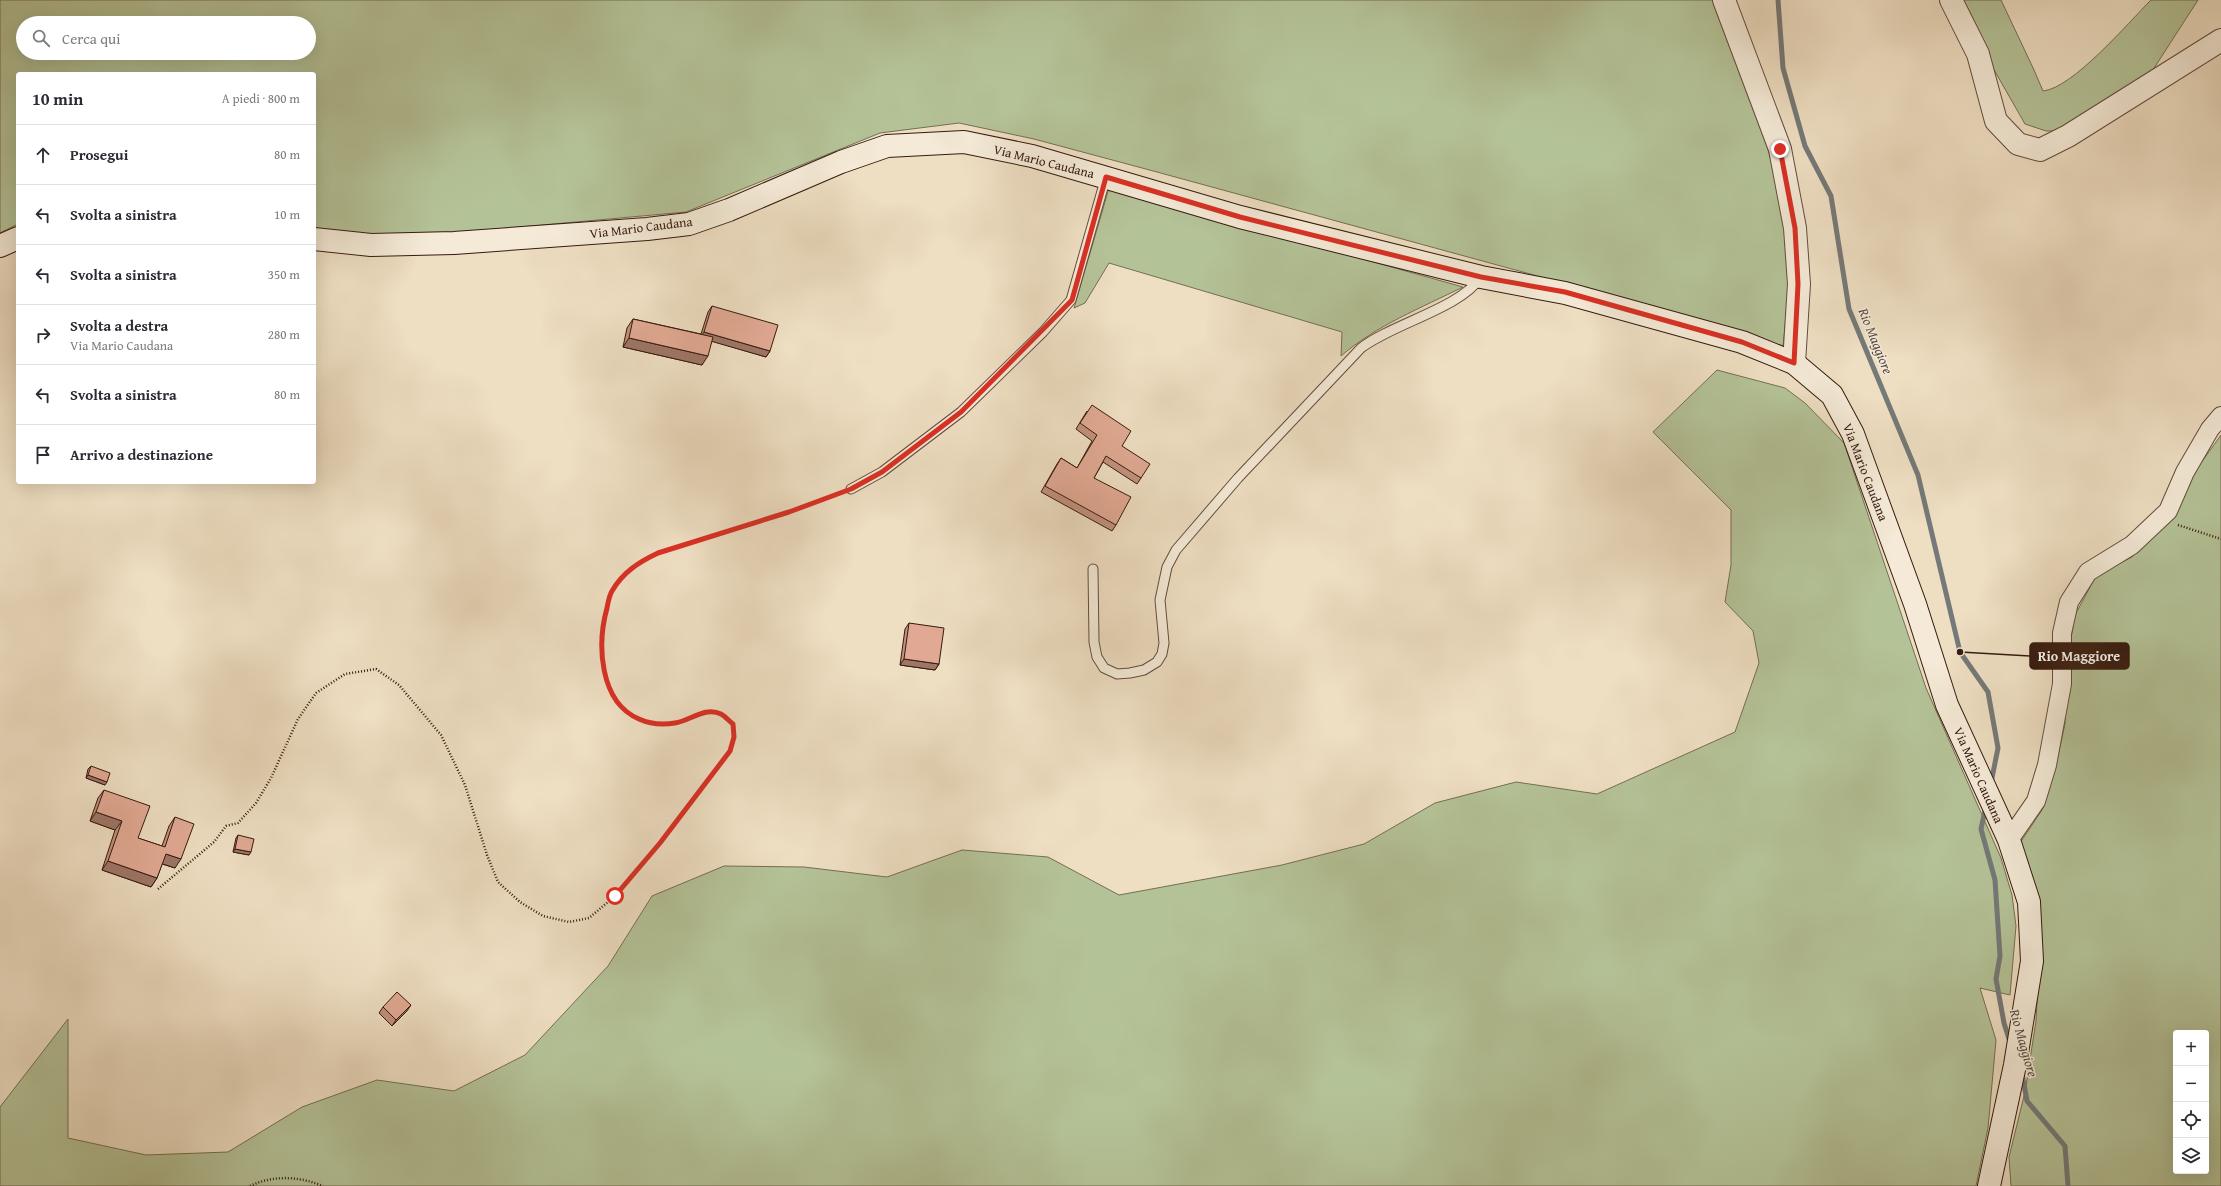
<!DOCTYPE html>
<html lang="it">
<head>
<meta charset="utf-8">
<style>
	:root { --surface:#fff; --page:#f2f2f3; --text:#2b2b33; --muted:#7c7c81; --line:#e1e1e2 }
	body { margin:0; font-family:"Gentium Book Plus",serif; background:var(--page); color:var(--text) }
	.controls { position:absolute; right:12px; bottom:12px; display:grid; overflow:hidden; border-radius:4px; box-shadow:0 4px 16px #0002 }
	.controls button { width:36px; height:36px; display:grid; place-items:center; padding:0; border:0; border-bottom:1px solid var(--line); background:var(--surface); color:var(--text); font:20px sans-serif }
	.stop { position:absolute; width:12px; height:12px; margin:-9px; border:3px solid #d93025; border-radius:50%; background:#fff }
	.stop.end { background:#d93025; border-color:#fff; box-shadow:0 1px 4px #0008 }
	.list { margin:0; padding:0; list-style:none }
	h2 { display:flex; justify-content:space-between; align-items:center; height:52px; margin:0; padding:0 16px; font-size:17px }
	h2 small { font-size:13px; font-weight:400; color:var(--muted) }
	.list li { display:grid; grid-template-columns:26px 1fr auto; gap:12px; align-items:center; box-sizing:border-box; height:60px; padding:0 16px; border-top:1px solid var(--line) }
	.list b { display:block; font-size:15px; white-space:nowrap }
	.list p { margin:0; font-size:13px; white-space:nowrap; color:var(--muted) }
	.list em { font-size:13px; font-style:normal; color:var(--muted) }
	.icon { flex:none; width:22px; height:22px; fill:none; stroke:currentColor; stroke-width:2; stroke-linecap:round; stroke-linejoin:round }
	.map { position:relative; flex:none; width:2221px; height:1186px; overflow:hidden }
	.search { position:absolute; background:var(--surface); box-shadow:0 4px 16px #0002; left:16px; top:16px; width:300px; height:44px; display:flex; align-items:center; gap:10px; box-sizing:border-box; padding:0 14px; border-radius:22px; color:var(--muted); font-size:15px }
	.panel { position:absolute; background:var(--surface); box-shadow:0 4px 16px #0002; left:16px; top:72px; width:300px; height:412px; border-radius:4px }
	.map>svg:first-child { display:block }
	.green { fill:#b4c297; stroke:#756e53; fill-rule:evenodd }
	.lines { fill:none; stroke-linecap:round; stroke-linejoin:round }
	.stream { stroke:#757978; stroke-width:5 }
	.service-casing { stroke:#644b3c; stroke-width:11 }
	.minor-casing { stroke:#644b3c; stroke-width:20 }
	.tertiary-casing { stroke:#644b3c; stroke-width:24 }
	.secondary-casing { stroke:#361a0f; stroke-width:24 }
	.path { stroke:#361a0f; stroke-width:2.5; stroke-dasharray:1 2; stroke-linecap:butt }
	.service { stroke:#f4ead7; stroke-width:9 }
	.minor { stroke:#f4ead7; stroke-width:18 }
	.tertiary { stroke:#f4ead7; stroke-width:22 }
	.secondary { stroke:#f4ead7; stroke-width:22 }
	.wall { fill:#c2917e; stroke:#361a0f }
	.shaded-wall { fill:#9e7667; stroke:#361a0f }
	.building { fill:#e1a993; stroke:#361a0f }
	.route { stroke:#d93025; stroke-width:5 }
	.labels { text-anchor:middle; stroke-width:3; stroke-linejoin:round; paint-order:stroke }
	.street-label { font-size:13px; fill:#361a0f; stroke:#f4ead7 }
	.water-label { font-size:14px; font-style:italic; fill:#564a44; stroke:#f4ead7 }
	.leader { fill:none; stroke:#361a0f; stroke-width:1.5 }
	.callout-dot { fill:#361a0f; stroke:#f4ead7; stroke-width:1.5 }
	.callout { fill:#361a0f; stroke:#361a0f; stroke-width:1.5 }
	.callout-label { font-size:14px; text-anchor:middle; font-weight:bold; fill:#fff }
</style>
</head>
<body>
<div class="map">
<svg width="2221" height="1186" viewBox="0 0 2221 1186">
	<rect width="100%" height="100%" fill="#eedec2"/>
	<filter id="stains"><feTurbulence type="fractalNoise" baseFrequency=".005" numOctaves="4"/><feColorMatrix values="0 0 0 0 .2 0 0 0 0 .09 0 0 0 0 .02 0 0 0 .5 -.17"/></filter>
	<radialGradient id="worn" r=".72"><stop offset=".6" stop-color="#630" stop-opacity="0"/><stop offset="1" stop-color="#630" stop-opacity=".3"/></radialGradient>
	<path class="green" d="M0,0H1717L1721,21L1765,138L1787,220L1790,270L1783,347L1746,333L1157,172L1034,139L959,123L880,133L686,212L454,233L373,235L314,229V74H18V224L0,233ZM23,23H309V53H23Z
		M1958,0H2001L2034,70L2043,91C2073,88 2128,23 2151,0H2198L2149,76L2065,131H2046L2025,124L1985,54Z
		M1109,188L1463,287C1421,308 1377,325 1341,356L1342,332L1109,263L1085,303L1074,308Z
		M1717,370L1785,388L1805,403L1844,443L1926,688L2001,858L2012,895L2016,926L2010,995L1980,988L1996,1040L1988,1128L1976,1186H0V1107L68,1019V1138L146,1155L228,1152L302,1107L377,1080L454,1091L525,1055L608,966L652,896L724,866L804,867L887,877L962,850L1048,857L1119,895L1282,865L1364,844L1435,803L1516,782L1597,794L1735,732L1759,663L1753,631L1725,602L1731,565V510L1653,432Z
		M2221,435V1186H2011L2009,1157L2025,1092L2036,1021L2041,928L2032,875L2020,843L2042,810L2056,764L2065,724L2068,656L2075,615L2096,576L2132,557L2175,511L2198,467ZM2176,1033H2206V1171H2176Z"/>
	<g class="lines">
		<path class="stream" d="M1778,0L1783,68L1805,146L1831,196L1849,309L1918,475L1960,652L1988,692L1998,748L1991,783
			M1986,806L1981,829L1995,880L2000,956L1996,979L2004,1023L2010,1042
			M2022,1074L2027,1101L2065,1146L2068,1186"/>
		<defs>
			<path id="service" d="M851,489L882,472L961,412L1043,332L1071,300L1106,177
				M1093,569L1094,642L1097,657L1104,668L1117,674L1130,673L1144,670L1157,662L1162,654L1164,643L1160,600L1167,567L1176,550L1238,478L1361,348C1392,324 1460,308 1480,278"/>
			<path id="minor" d="M2009,840L2036,801L2047,765L2062,684V633L2069,602L2088,572L2132,545L2168,511L2185,472L2210,429L2221,416"/>
			<path id="tertiary" d="M1724,0L1780,149L1795,228L1799,284L1794,363
				M1951,0L1978,54L1996,121L2018,144L2040,150L2068,136L2221,40"/>
			<path id="secondary" d="M314,239L371,245L454,243L647,229L689,224L729,210L841,162L887,146L964,142L1032,156L1240,217L1481,277L1565,293L1742,342L1794,363L1832,395L1853,434L1915,604L1947,705L2009,840L2029,902L2032,961L2015,1065L1989,1186
				M0,246L18,238"/>
		</defs>
		<use href="#service" class="service-casing"/>
		<use href="#minor" class="minor-casing"/>
		<use href="#tertiary" class="tertiary-casing"/>
		<use href="#secondary" class="secondary-casing"/>
		<path class="path" d="M2178,525L2221,539
			M158,889L214,842L226,826L238,823L256,803L271,778L298,719L316,693L345,674L376,669L399,685L441,735L465,785L487,855L498,882L520,902L543,916L569,922L589,918L615,896L660,843L730,751L734,737L733,724C729,721 725,717 721,714C705,706 690,721 675,723C663,725 650,724 639,719C599,702 597,644 607,608C608,603 609,596 612,591C623,572 639,562 658,553L789,512L839,493
			M250,1186C273,1175 299,1176 323,1186"/>
		<use href="#service" class="service"/>
		<use href="#minor" class="minor"/>
		<use href="#tertiary" class="tertiary"/>
		<use href="#secondary" class="secondary"/>
	</g>
	<path class="wall" d="M712,306L770,351L766,357L712,341L702,365L623,347L627,328L633,319L701,334L708,312Z
		M1087,411L1122,446L1141,478L1137,484L1103,462L1094,478L1116,525L1112,531L1041,492L1057,464L1061,458L1077,468L1092,441L1076,429Z
		M909,623L939,664L935,670L900,665L905,629Z
		M91,766L105,785L86,778L88,769Z
		M104,790L138,838L162,846L169,826L175,817V868L162,864L157,878L151,887L102,870L115,830L90,821L98,798Z
		M238,835L249,855L233,852L236,838Z
		M383,1007L407,1011L392,1026L379,1013Z"/>
	<path class="shaded-wall" d="M704,332L770,351L766,357L700,338Z
		M629,338L708,356L702,365L623,347Z
		M904,659L939,664L935,670L900,665Z
		M88,775L107,782L105,785L86,778Z
		M96,812L122,821L115,830L90,821Z
		M235,849L251,852L249,855L233,852Z
		M166,854L181,859L175,868L160,863Z
		M108,861L157,878L151,887L102,870Z
		M411,1005L407,1011L392,1026L396,1020Z"/>
	<path class="building" d="M712,306L778,325L770,351L704,332Z
		M633,319L713,337L708,356L629,338Z
		M1092,405L1131,431L1122,446L1150,464L1141,478L1106,456L1094,478L1131,497L1116,525L1045,486L1061,458L1077,468L1097,435L1080,423Z
		M909,623L944,628L939,664L904,659Z
		M91,766L110,773L107,782L88,775Z
		M104,790L150,806L138,838L165,847L175,817L194,824L181,859L166,854L157,878L108,861L122,821L96,812Z
		M238,835L254,839L251,852L235,849Z
		M397,992L411,1005L396,1020L383,1007Z"/>
	<g class="lines">
		<path class="route" d="M615,896L660,843L730,751L734,737L733,724C729,721 725,716 721,714C705,706 690,721 675,723C663,725 650,724 639,719C599,702 597,644 607,608C608,603 609,596 612,591C623,572 639,562 658,553L789,512L851,489L882,472L961,412L1072,300L1106,177L1240,217L1481,277L1565,292L1742,342L1794,363L1798,284L1795,228L1780,149"/>
	</g>
	<g class="labels">
		<g class="street-label">
			<text transform="translate(1044 161) rotate(14)" y="5">Via Mario Caudana</text>
			<text transform="translate(641 227) rotate(-7)" y="5">Via Mario Caudana</text>
			<text transform="translate(1866 472) rotate(69)" y="5">Via Mario Caudana</text>
			<text transform="translate(1979 775) rotate(66)" y="5">Via Mario Caudana</text>
		</g>
		<g class="water-label">
			<text transform="translate(1876 341) rotate(68)" y="5">Rio Maggiore</text>
			<text transform="translate(2024 1043) rotate(74)" y="5">Rio Maggiore</text>
		</g>
	</g>
	<path class="leader" d="M1960 652L2030 656"/>
	<circle class="callout-dot" cx="1960" cy="652" r="4"/>
	<rect class="callout" x="2030" y="643" width="99" height="26" rx="4"/>
	<g class="callout-label">
		<text x="2079" y="661">Rio Maggiore</text>
	</g>
	<rect width="100%" height="100%" filter="url(#stains)"/>
	<rect width="100%" height="100%" fill="url(#worn)"/>
</svg>
<div class="controls">
<button>+</button>
<button>−</button>
<button><svg class="icon" aria-label="locate" viewBox="0 0 24 24"><circle cx="12" cy="12" r="6"/><path d="M12 2v4M12 18v4M2 12h4M18 12h4"/></svg></button>
<button><svg class="icon" aria-label="layers" viewBox="0 0 24 24"><path d="M12 4l9 5-9 5-9-5zM3 14l9 5 9-5"/></svg></button>
</div>
<div class="stop" style="left:615px;top:896px"></div>
<div class="stop end" style="left:1780px;top:149px"></div>
<div class="search"><svg class="icon" aria-label="search" viewBox="0 0 24 24"><circle cx="10" cy="10" r="6"/><path d="M15 15l6 6"/></svg>Cerca qui</div>
<section class="panel">
<h2>10 min<small>A piedi · 800 m</small></h2>
<ul class="list">
<li><svg class="icon" aria-label="ahead" viewBox="0 0 24 24"><path d="M12 20V5M6 11l6-6 6 6"/></svg><div><b>Prosegui</b></div><em>80 m</em></li>
<li><svg class="icon" aria-label="left" viewBox="0 0 24 24"><path d="M17 20v-9H6M10 6l-5 5 5 5"/></svg><div><b>Svolta a sinistra</b></div><em>10 m</em></li>
<li><svg class="icon" aria-label="left" viewBox="0 0 24 24"><path d="M17 20v-9H6M10 6l-5 5 5 5"/></svg><div><b>Svolta a sinistra</b></div><em>350 m</em></li>
<li><svg class="icon" aria-label="right" viewBox="0 0 24 24"><path d="M7 20v-9h11M14 6l5 5-5 5"/></svg><div><b>Svolta a destra</b><p>Via Mario Caudana</p></div><em>280 m</em></li>
<li><svg class="icon" aria-label="left" viewBox="0 0 24 24"><path d="M17 20v-9H6M10 6l-5 5 5 5"/></svg><div><b>Svolta a sinistra</b></div><em>80 m</em></li>
<li><svg class="icon" aria-label="arrive" viewBox="0 0 24 24"><path d="M6 21V4h12l-3 4 3 4H6"/></svg><div><b>Arrivo a destinazione</b></div></li>
</ul>
</section>
</div>
</body>
</html>
